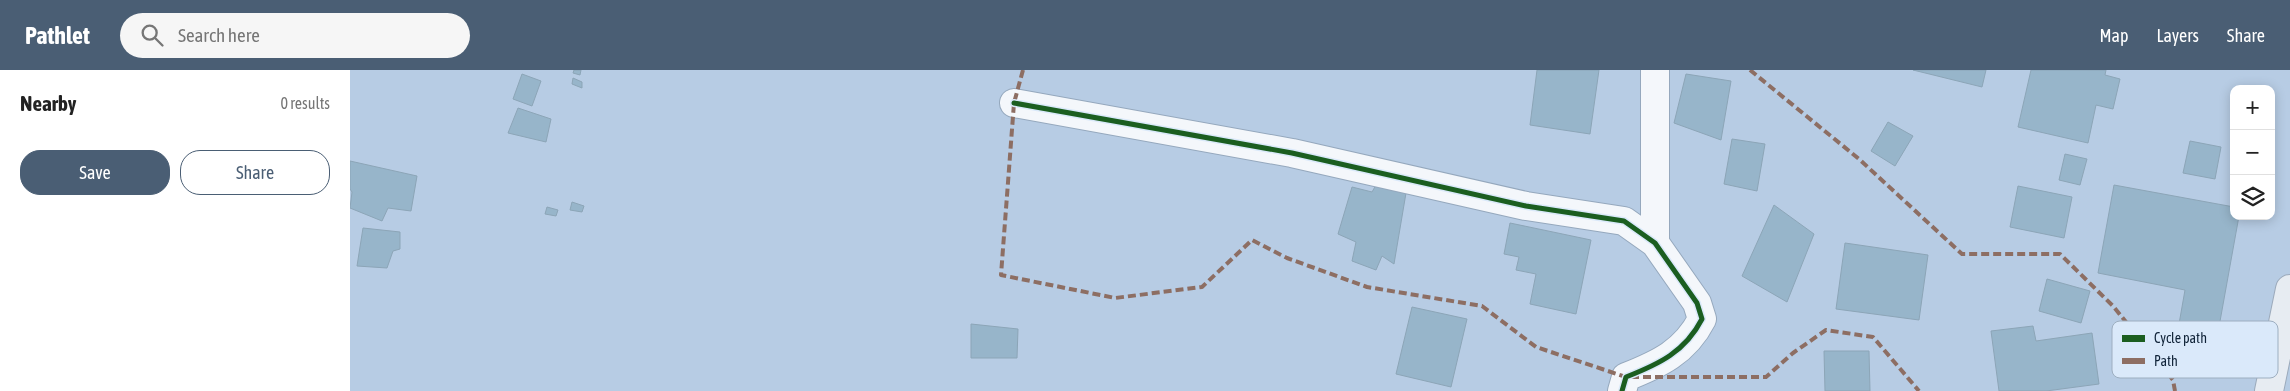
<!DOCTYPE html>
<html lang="en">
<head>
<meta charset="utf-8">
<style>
	:root { --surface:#fff; --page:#f6f6f6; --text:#222; --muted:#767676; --line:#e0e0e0; --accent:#4a5e74 }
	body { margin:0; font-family:"Asap Condensed",sans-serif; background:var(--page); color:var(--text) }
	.controls { position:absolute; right:15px; top:15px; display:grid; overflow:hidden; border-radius:10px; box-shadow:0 2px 12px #0003 }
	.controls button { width:45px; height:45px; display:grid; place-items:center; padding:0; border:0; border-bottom:1px solid var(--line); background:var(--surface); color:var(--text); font:25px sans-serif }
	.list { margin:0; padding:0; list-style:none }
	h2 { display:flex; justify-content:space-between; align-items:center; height:65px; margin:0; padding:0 20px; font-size:21px }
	h2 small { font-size:16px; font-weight:400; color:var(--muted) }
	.actions { display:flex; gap:10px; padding:15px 20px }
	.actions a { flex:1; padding:11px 0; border:1px solid var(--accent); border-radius:20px; text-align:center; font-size:18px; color:var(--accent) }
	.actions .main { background:var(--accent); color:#fff }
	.icon { flex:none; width:28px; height:28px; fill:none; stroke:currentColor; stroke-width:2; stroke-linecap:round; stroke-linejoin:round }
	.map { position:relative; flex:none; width:1940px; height:321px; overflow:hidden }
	header { display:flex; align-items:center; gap:30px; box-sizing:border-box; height:70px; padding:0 25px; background:var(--accent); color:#fff }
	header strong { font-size:24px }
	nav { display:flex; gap:28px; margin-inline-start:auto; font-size:18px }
	.search { width:350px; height:45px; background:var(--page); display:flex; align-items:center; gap:12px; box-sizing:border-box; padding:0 18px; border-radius:28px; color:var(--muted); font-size:19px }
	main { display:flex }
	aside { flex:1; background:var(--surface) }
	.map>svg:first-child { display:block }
	.building { fill:#97b5ca; stroke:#8ca5b7 }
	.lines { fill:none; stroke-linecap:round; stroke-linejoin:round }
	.minor-casing { stroke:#95a8bd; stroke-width:30 }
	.major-casing { stroke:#9caabb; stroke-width:30 }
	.minor { stroke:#f4f7fb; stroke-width:28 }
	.major { stroke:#e7ecf2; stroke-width:28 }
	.quiet { stroke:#8d6e63; stroke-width:4; stroke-dasharray:8 4; stroke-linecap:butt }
	.cycleway-casing { stroke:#dae9fa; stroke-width:8 }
	.cycleway { stroke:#1b5e20; stroke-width:5 }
	.key { fill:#dae9fa; stroke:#9daec0; stroke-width:1 }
	.key-label { font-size:14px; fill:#102338 }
</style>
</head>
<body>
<header>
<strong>Pathlet</strong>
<div class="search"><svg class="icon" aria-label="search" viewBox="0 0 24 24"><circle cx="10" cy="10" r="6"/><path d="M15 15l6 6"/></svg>Search here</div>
<nav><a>Map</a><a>Layers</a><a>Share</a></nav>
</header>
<main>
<aside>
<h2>Nearby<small>0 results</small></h2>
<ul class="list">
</ul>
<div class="actions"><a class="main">Save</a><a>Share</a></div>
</aside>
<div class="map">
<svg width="1940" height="321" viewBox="0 0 1940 321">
	<rect width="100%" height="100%" fill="#b7cce4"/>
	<path class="building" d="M224,0H231L230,5L223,3Z
		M1187,0H1249L1240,64L1180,55Z
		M1563,0H1636L1632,17Z
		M1681,0H1756L1755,5L1770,9L1763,39L1746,35L1738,73L1668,57Z
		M172,4L191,11L182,36L163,29Z
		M1336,4L1381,11L1371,70L1324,53Z
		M223,8L232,12V18L222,14Z
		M168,38L201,49L196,72L158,63Z
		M1538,52L1563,66L1545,96L1521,81Z
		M1382,69L1415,74L1407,121L1374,114Z
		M1840,71L1871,77L1865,109L1833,103Z
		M1715,84L1737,89L1730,115L1709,110Z
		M0,91L67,106L61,141L38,138L32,151L0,138L2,122L0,119Z
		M1026,115L1056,123L1044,194L1032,186L1026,200L1002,191L1006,172L988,164L1002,117L1022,122Z
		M1764,115L1884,137V146H1889L1865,279L1826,271L1835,220L1748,203Z
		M1668,116L1722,127L1714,168L1660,157Z
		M222,132L234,136L232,142L220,140Z
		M1424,135L1464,164L1437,232L1392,206Z
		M197,137L208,140L206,146L195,144Z
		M1160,153L1241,170L1226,244L1180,234L1186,204L1166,200L1169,187L1154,184Z
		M13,158L50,162V179L43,181L37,198L7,196Z
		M1495,173L1578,185L1569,250L1486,239Z
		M1697,209L1740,221L1731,253L1689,241Z
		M1062,237L1117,249L1101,317L1046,304Z
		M621,254L668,259L667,288H621Z
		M1683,256L1686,271L1742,263L1749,314L1696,321H1649L1641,261Z
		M1474,281H1519L1520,321H1475Z"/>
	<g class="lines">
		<defs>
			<path id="minor" d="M664,33L942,83L1176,136L1274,151L1305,173L1347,233L1352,249C1335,282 1309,294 1276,307L1272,321
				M1305,173V0"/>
			<path id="major" d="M1919,321L1940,219"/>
		</defs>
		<use href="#minor" class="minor-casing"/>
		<use href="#major" class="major-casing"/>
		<use href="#minor" class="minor"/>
		<use href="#major" class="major"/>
		<path class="quiet" d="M673,0L664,33L651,205L765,228L852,217L902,170L937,188L1017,217L1132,236L1186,277L1276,307H1416L1443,283L1476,260L1523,267L1569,321
			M1400,0L1509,89L1612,184H1710L1763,236L1823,310L1825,321"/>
		<defs>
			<path id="cycleway" d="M664,33L942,83L1176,136L1274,151L1305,173L1347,233L1352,249C1335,282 1309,294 1276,307L1272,321"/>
		</defs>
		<use href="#cycleway" class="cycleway-casing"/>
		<use href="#cycleway" class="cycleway"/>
	</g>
	<rect x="1762" y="251" width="166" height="57" rx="8" class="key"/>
	<rect x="1772" y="265" width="23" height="7" fill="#1b5e20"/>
	<rect x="1772" y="288" width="23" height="6" fill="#8d6e63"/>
	<g class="key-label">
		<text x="1804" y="273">Cycle path</text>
		<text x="1804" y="296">Path</text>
	</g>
</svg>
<div class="controls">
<button>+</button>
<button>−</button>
<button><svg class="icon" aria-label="layers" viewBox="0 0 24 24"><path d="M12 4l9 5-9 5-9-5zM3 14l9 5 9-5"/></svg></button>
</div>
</div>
</main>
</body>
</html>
